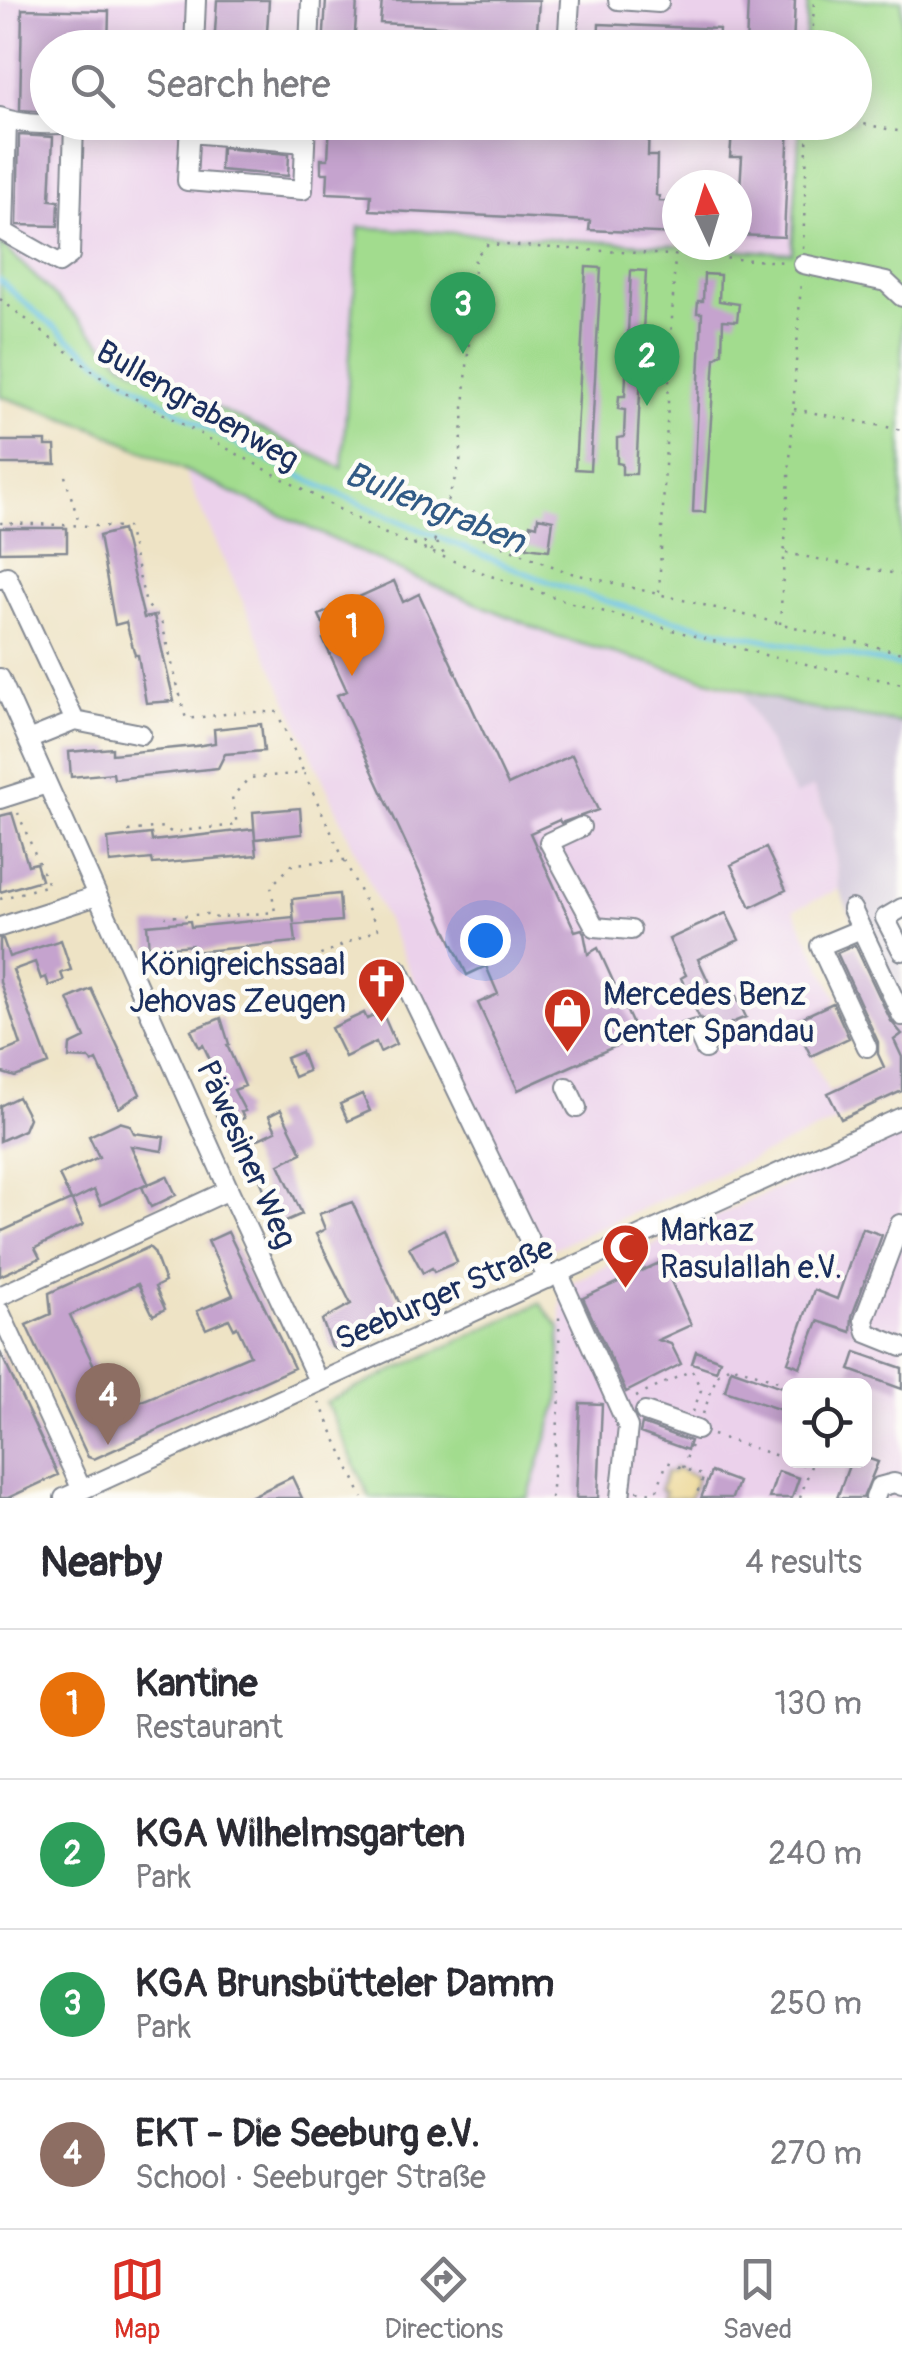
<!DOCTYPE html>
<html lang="en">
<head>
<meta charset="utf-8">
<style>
	:root { --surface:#fff; --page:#f7f7f7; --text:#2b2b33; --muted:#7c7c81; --line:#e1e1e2; --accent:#d93025 }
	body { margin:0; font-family:Pangolin,sans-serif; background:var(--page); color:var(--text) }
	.controls { position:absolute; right:30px; bottom:30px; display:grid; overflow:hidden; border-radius:15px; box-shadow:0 5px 25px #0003 }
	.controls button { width:90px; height:90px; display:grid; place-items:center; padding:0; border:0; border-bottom:2px solid var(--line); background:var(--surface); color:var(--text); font:50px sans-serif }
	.compass { position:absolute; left:662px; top:170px; width:90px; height:90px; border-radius:50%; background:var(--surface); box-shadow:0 5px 25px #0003; rotate:356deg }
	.you { position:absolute; left:485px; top:940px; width:35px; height:35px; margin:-25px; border:8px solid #fff; border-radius:50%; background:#1a73e8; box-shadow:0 0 0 15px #1a73e833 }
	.badge { display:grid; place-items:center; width:65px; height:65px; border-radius:50%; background:var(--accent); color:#fff; font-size:32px; font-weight:700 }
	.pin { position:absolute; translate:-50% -82px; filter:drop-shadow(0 2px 5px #0008) }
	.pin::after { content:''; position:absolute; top:52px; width:35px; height:30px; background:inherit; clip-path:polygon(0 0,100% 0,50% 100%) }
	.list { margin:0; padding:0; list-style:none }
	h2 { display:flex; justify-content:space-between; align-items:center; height:130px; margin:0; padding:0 40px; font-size:42px }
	h2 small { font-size:32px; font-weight:400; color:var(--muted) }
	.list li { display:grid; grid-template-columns:65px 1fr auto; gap:30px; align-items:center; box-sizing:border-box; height:150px; padding:0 40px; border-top:2px solid var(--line) }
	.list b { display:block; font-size:38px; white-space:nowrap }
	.list p { margin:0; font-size:32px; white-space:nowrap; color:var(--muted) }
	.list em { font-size:32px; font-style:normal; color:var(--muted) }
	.icon { flex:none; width:55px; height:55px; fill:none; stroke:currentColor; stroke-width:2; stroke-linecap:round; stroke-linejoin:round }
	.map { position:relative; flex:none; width:902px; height:1498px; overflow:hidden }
	.search { position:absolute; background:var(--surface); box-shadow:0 5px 25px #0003; left:30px; right:30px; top:30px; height:110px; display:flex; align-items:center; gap:25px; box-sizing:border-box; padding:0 35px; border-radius:55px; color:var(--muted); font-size:38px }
	.sheet { height:730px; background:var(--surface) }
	nav { display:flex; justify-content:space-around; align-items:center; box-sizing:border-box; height:140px; border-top:2px solid var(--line); background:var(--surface); font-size:28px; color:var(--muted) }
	nav a { display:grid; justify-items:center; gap:5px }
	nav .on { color:var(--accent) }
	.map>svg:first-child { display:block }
	.built { fill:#ebd1eb; fill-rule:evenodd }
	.industrial { fill:#cbbfd5 }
	.green { fill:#a2dc8e; stroke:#5e8676; stroke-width:2.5 }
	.sand { fill:#eeda9e; stroke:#84847e; stroke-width:2.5 }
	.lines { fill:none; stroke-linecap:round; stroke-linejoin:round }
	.stream { stroke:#68c1e5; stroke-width:5 }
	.building { fill:#c5a3ce }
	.minor-casing { stroke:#848992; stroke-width:22 }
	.path { stroke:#848992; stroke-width:2.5; stroke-dasharray:2.5 8; stroke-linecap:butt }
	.minor { stroke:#fff; stroke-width:18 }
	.labels { text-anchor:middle; stroke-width:9; stroke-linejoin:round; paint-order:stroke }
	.street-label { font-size:32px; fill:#1b2f5e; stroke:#fdfcf7 }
	.poi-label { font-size:32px; fill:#1b2f5e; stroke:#fdfcf7; text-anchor:start }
	.water-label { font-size:35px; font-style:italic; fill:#325b86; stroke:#fdfcf7 }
</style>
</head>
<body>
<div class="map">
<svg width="902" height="1498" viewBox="0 0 902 1498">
	<rect width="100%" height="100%" fill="#fdfcf7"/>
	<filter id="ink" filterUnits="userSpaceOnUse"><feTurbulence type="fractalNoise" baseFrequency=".01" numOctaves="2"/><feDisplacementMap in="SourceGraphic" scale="20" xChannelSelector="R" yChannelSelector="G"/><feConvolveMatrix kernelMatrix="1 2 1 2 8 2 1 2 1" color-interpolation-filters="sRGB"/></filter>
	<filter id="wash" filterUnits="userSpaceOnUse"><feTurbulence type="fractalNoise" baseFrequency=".0048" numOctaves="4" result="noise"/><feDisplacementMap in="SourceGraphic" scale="40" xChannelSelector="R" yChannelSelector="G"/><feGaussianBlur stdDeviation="2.25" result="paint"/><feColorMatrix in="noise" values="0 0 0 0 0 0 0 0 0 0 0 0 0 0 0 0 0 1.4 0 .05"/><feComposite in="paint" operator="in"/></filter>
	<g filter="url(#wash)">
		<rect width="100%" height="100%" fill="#eee3c5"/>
		<path class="built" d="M0,0H808L805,47L48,48V122L800,123L792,253L581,240L342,468L123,363L0,242ZM677,185H737V245H677Z
			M184,471L414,577L557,637L743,692L795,795L813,787L832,827L839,889L794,910L838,1000L795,1021L841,1119L541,1254L476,1119Z
			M902,1131V1498H528L560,1398L561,1287ZM790,1386H864V1460H790Z"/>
		<path class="industrial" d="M743,692L807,708L902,723V1034L839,889L832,826L813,787L795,796Z"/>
		<path class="green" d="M808,0H902V723L807,708L557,637L414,577L96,429L0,396V242L123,363L342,468L359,227L792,253L800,123L854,122V48L805,47Z
			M540,1303L560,1328V1398L528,1498H370L326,1402Z"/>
		<path class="sand" d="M674,1468L697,1477L690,1498H663L665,1492L660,1490L666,1472L672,1473Z"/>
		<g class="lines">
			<path class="stream" d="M0,280C119,395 297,480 450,542C501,563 552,585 606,601C702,631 803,646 902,666"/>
		</g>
		<g id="blocks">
			<path class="building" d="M217,0H269L266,48H214Z
				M326,0H357L354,48H323Z
				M382,0H539L537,31L380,23Z
				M748,0H795L793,48H746Z
				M22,9L109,11L108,48H47L48,112L20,110Z
				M599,24L719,29L718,48H598Z
				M330,122H649L648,156H657L656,195L659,196V201L677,202V234L589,230L590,221L370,210L371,195L327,193L328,173H321V159H328Z
				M742,122H789L784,237L737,235L742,157H730L732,132L742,133Z
				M19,135L53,137L50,200L59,201L58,226L17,225Z
				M221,148L289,154L288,176L220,170Z
				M586,267L601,268L590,470L575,469Z
				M631,270L646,271L636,474H622V464L617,463V438L624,437L625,410L618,409L619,396H625Z
				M704,274L720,275L719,301L739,304L737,321L723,320L722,353L715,358L705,512H693L702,313H697L698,301H703Z
				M0,441H46V446H55L56,464H0Z
				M538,517L553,520L549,550L527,547L530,524L537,526Z
				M0,528H67V551L0,552Z
				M122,530L144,618L154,616L174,701L146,703L138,655H135L126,622L115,625L99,536Z
				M394,581L403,602L419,594L508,785L572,755L598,810L561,823L559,820L530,833L575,931L582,929L584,933L588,954L598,948L638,1036L518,1090L478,1003L498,994L486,966L467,975L337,695L347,691L323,639L329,636L319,615Z
				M261,724L264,751L225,754L218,768L114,779L113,773L71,777L69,752L112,748V754L196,746L215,743L214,729Z
				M300,808L302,834L255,839L253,812Z
				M12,813L28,865L36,863L41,880L0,892V816Z
				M254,829L257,855L153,864L152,859L110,863L108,839L151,834L152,841Z
				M766,848L786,890L751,907L731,865Z
				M339,894L341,921L294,925L296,942L192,952V945L149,949L147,925L190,921L191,927L293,917L294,923L292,899Z
				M726,913L739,940L698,959L717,1000L734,992L746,1017L731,1023L735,1032L715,1041L707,1023L699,1017L681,978L686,975L669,939Z
				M0,939H3L9,957L61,940L71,970L61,973L64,981L49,986L46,977L41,979L35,962L13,970L49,1064L15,1077L0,1072V1053L21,1045L0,982Z
				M855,945L891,1021L902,1034L894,1040L902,1057V1091L841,1119L828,1093L884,1067L878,1054V1042L837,953Z
				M91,989L140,1094L119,1108L97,1060L92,1063L90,1059L69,1058L70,1045L85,1038L68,999Z
				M833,1003L849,1038L811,1056L794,1021Z
				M382,1012L396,1044L380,1052L376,1042L345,1057L331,1028L364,1013L367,1019Z
				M221,1018L229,1044L227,1045L245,1086L234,1090L245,1111L241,1112L244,1118L232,1124L231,1119L220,1124L212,1105L222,1100L208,1069L213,1066L203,1045L199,1047L191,1030Z
				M301,1052L308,1071L294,1077L286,1058Z
				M362,1094L370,1111L348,1121L340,1104Z
				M18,1097L29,1118L24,1130L0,1141V1106Z
				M281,1110L302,1153L279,1164L302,1214L279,1224L245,1145L276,1131L269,1116Z
				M119,1122L130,1125L134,1133L164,1137L162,1151L131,1146L148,1183L101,1205L94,1190L72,1201L83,1225L35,1248L40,1258L0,1276V1232L71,1200L59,1175L99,1157L89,1136Z
				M167,1176L176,1195L151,1207L142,1187Z
				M352,1202L406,1317L338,1350L332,1347L322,1320L351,1304L316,1234L325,1229L319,1214Z
				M862,1228L882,1235L852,1316L851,1332L818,1321L800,1367L788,1362L814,1290L837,1299Z
				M444,1229L457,1262L434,1272L432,1268L423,1273L409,1247Z
				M228,1232L294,1368L94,1459L88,1457L26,1325L51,1314L49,1293L149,1247L154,1252L165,1282L155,1287L165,1309L153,1315L138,1284L70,1315L99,1376L83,1383L100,1419L250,1355L237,1327L234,1329L229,1319L206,1329L197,1311L233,1295L208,1241Z
				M670,1258L678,1275L670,1279L691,1325L658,1340L671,1344L681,1364L626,1392L583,1298Z
				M696,1351L720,1360L716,1371L692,1363Z
				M0,1352L58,1475L8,1498H0Z
				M856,1352L902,1368V1389L850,1370Z
				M731,1369L790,1390V1413L725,1391Z
				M580,1403L602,1404L598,1498H576Z
				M642,1424L690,1441L687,1450L640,1433Z
				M864,1457L878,1462L863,1498H837L851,1460H864Z
				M778,1471L799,1478L792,1498H769Z
				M711,1472L738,1482L732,1498H701Z
				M292,1477L302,1498H248Z"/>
		</g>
	</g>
	<g filter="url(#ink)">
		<use href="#blocks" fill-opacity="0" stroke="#848992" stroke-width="2.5"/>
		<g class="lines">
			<defs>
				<path id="minor" d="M618,0L659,3V0
					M389,45L431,48
					M194,48L196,0
					M309,48L311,0
					M567,48L570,0
					M0,117C24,126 49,124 74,124L70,255L59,263L4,232L7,120
					M190,122L187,181L303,190L306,122
					M190,133L305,143
					M803,264L886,282L902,297
					M0,579L7,576L75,721L28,740
					M0,678L229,1190L318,1381
					M75,721L141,734
					M0,799L47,784
					M581,827L549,842L595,927L631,930
					M902,908L885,918L902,951
					M852,909L902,1016
					M0,927L97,896
					M861,929L820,946L867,1047
					M399,970L548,1279
					M674,1036L696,1029L705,1049
					M567,1087L577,1108
					M900,1224L864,1320L867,1333L902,1347
					M559,1274L628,1427L620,1498
					M0,1296L229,1190
					M0,1312L82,1490
					M645,1412L697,1430
					M64,1498L902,1117
					M875,1498L879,1487L894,1483L902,1486"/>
			</defs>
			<use href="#minor" class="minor-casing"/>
			<path class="path" d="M812,48L814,0
				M854,122L902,132
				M803,248L808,122
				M0,299L112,386L381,532L491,576L572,603L772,657L902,684
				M794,409L902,430
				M65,476L79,523
				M444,522L567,572L902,653
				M0,523L127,527L146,604L161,620L186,719L241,712H277L304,773
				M436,543L446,557
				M413,544L435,542
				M431,551L460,463L475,257L488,244L786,262
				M786,553L902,575
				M659,592L675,255
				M780,624L801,281
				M128,831L163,827L171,832L237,825L232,797L249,778L304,773L344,860L293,864L271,886L275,912L212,918L207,914L165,917
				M0,899L48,885L18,813
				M240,978L299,965L378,929L345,861
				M636,1397L692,1370L701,1390L693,1412
				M319,1402L363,1498
				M703,1414L717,1375L731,1365L792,1386
				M713,1435L790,1460
				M791,1461L811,1467
				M683,1468L691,1445
				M637,1491L654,1493
				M551,1498L560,1398L559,1315
				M657,1498L659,1494L656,1493L667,1462L704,1476L695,1498
				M800,1498L813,1460"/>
			<use href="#minor" class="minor"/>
		</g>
	</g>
	<defs>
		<symbol id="church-pin" viewBox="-11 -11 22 30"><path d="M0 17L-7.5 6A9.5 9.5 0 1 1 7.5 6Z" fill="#c8321e" stroke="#fdfcf7"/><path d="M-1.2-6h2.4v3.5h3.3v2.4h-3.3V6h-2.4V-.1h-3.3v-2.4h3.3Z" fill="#fff"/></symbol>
		<symbol id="shop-pin" viewBox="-11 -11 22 30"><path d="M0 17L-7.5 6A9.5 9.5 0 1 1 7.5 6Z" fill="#c8321e" stroke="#fdfcf7"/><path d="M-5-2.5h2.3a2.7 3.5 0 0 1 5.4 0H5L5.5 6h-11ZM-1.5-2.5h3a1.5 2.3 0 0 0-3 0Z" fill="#fff"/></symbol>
		<symbol id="mosque-pin" viewBox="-11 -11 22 30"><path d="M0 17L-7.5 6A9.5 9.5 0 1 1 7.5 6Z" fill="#c8321e" stroke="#fdfcf7"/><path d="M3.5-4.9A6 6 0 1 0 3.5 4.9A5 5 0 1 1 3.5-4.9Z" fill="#fff"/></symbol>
	</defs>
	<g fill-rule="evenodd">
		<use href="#church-pin" x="354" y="954" width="55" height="75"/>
		<use href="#shop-pin" x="540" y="984" width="55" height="75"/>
		<use href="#mosque-pin" x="598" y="1220" width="55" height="75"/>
	</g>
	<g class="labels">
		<g class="street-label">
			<text transform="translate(198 405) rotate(30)" y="11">Bullengrabenweg</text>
			<text transform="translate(247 1154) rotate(66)" y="11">Päwesiner Weg</text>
			<text transform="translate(444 1293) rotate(-24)" y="11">Seeburger Straße</text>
		</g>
		<g class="poi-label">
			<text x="346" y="975" text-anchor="end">Königreichssaal<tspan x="346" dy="37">Jehovas Zeugen</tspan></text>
			<text x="603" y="1005">Mercedes Benz<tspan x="603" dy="37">Center Spandau</tspan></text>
			<text x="660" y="1241">Markaz<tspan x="660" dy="37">Rasulallah e.V.</tspan></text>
		</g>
		<g class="water-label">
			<text transform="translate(435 507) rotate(22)" y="12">Bullengraben</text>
		</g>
	</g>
</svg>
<div class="controls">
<button><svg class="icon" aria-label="locate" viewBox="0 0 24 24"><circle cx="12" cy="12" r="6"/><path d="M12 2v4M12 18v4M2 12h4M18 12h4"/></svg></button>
</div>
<svg class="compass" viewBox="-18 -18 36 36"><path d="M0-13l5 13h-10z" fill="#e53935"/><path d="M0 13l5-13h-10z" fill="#7c7c81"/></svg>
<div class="you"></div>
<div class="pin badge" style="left:352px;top:676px;background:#e8710a">1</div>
<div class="pin badge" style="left:647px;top:406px;background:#2e9e5b">2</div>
<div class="pin badge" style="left:463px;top:354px;background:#2e9e5b">3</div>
<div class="pin badge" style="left:108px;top:1445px;background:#8d6e63">4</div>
<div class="search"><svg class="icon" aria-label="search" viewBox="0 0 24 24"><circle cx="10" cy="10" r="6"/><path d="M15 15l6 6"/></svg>Search here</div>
</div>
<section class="sheet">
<h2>Nearby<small>4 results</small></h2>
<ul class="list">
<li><span class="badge" style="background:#e8710a">1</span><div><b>Kantine</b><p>Restaurant</p></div><em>130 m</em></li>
<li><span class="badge" style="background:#2e9e5b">2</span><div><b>KGA Wilhelmsgarten</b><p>Park</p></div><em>240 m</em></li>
<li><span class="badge" style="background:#2e9e5b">3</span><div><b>KGA Brunsbütteler Damm</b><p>Park</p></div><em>250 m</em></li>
<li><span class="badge" style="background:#8d6e63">4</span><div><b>EKT - Die Seeburg e.V.</b><p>School · Seeburger Straße</p></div><em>270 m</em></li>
</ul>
</section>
<nav>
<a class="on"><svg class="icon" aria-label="map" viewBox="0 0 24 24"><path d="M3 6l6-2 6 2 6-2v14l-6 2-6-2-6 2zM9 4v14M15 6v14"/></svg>Map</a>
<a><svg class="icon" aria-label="directions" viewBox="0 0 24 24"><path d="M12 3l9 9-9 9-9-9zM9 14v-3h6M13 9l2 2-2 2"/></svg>Directions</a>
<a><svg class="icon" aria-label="saved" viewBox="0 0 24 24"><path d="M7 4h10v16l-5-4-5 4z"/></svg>Saved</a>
</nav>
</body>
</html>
